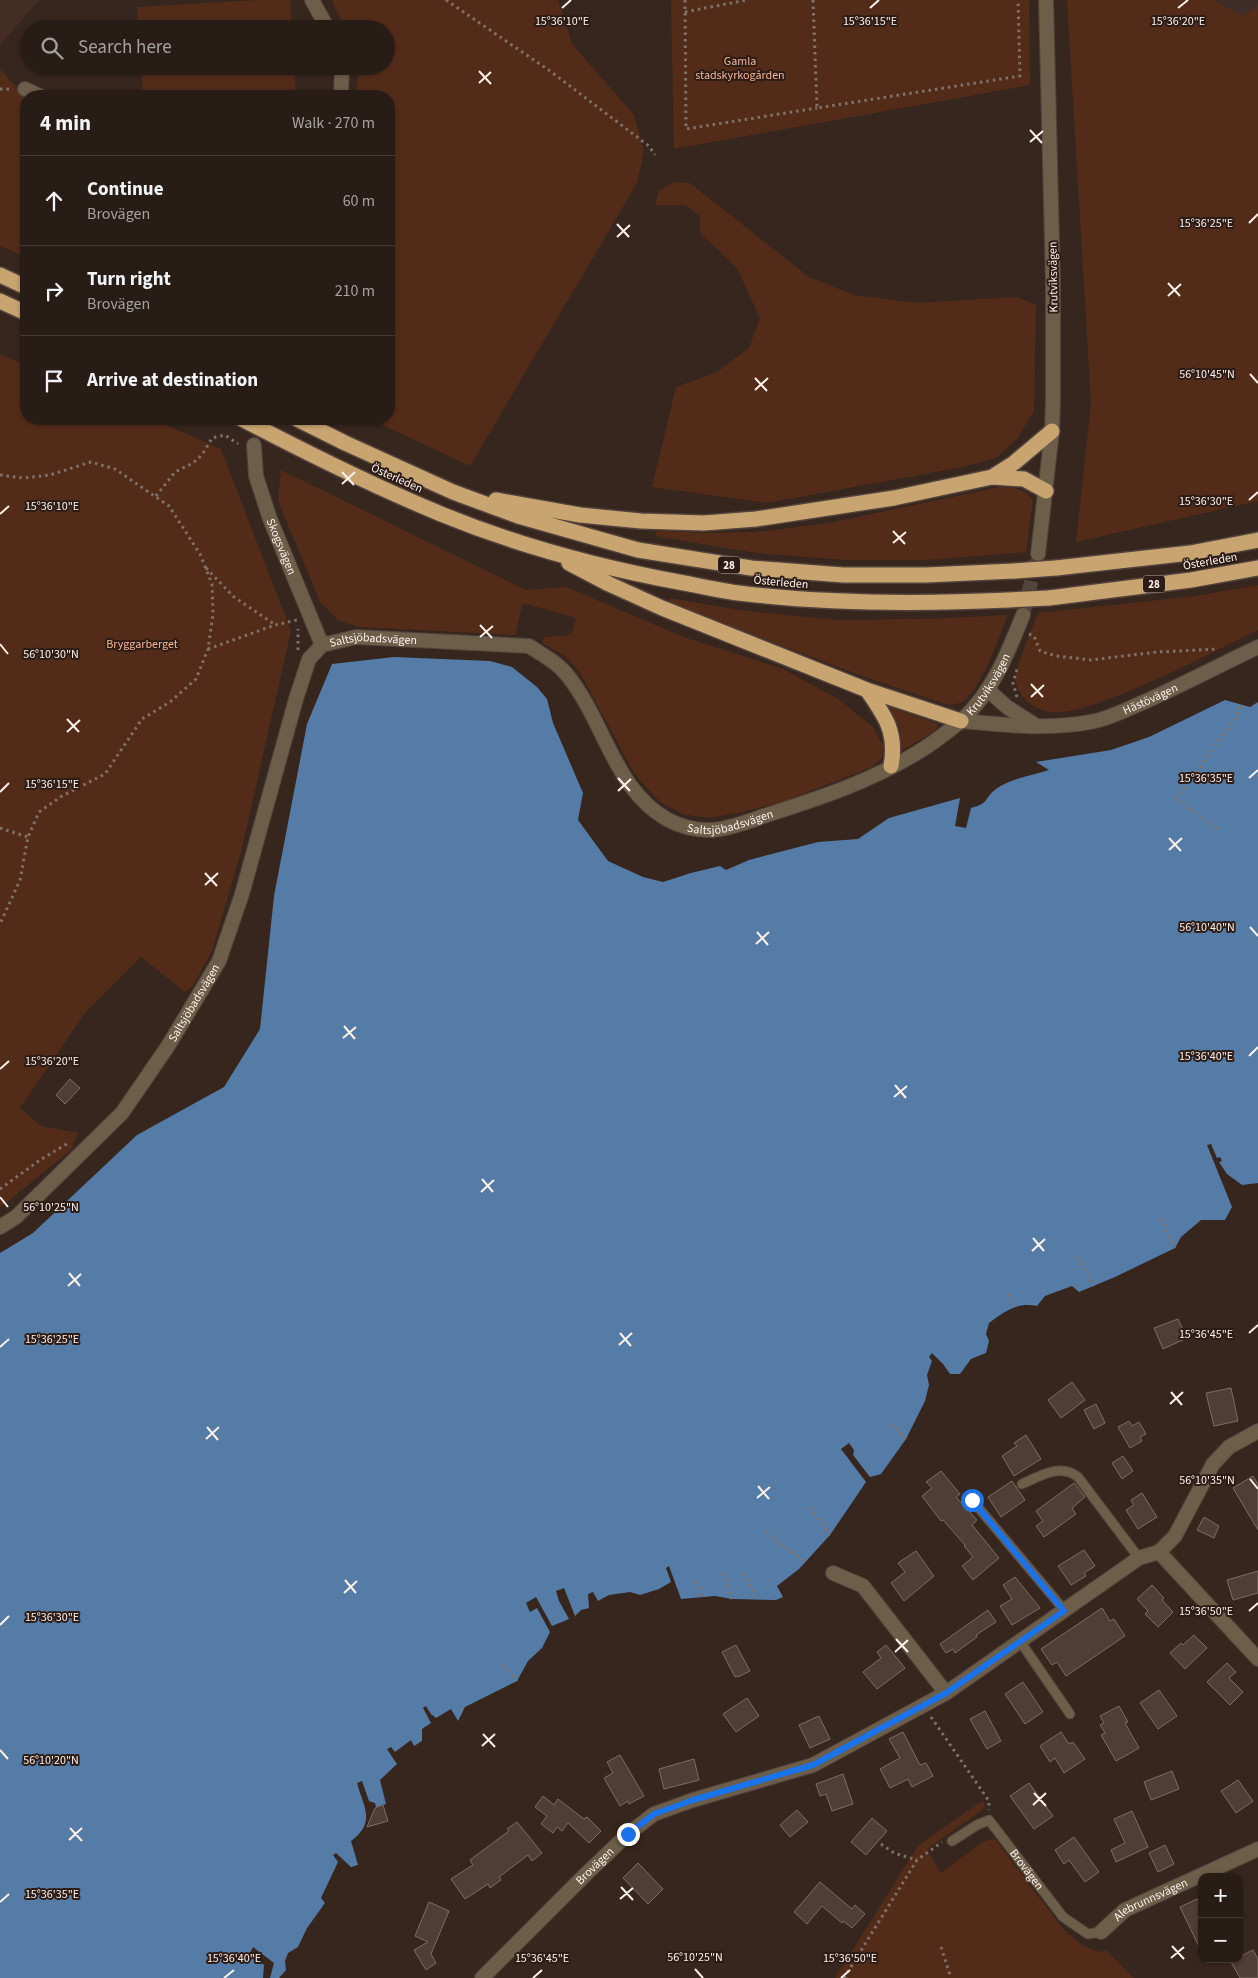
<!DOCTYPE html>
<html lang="en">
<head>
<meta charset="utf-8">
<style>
	:root { --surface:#281c16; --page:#342923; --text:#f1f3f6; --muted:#a5a1a1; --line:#443a35 }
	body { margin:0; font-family:"Source Sans 3",sans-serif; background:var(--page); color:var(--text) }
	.controls { position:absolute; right:15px; bottom:15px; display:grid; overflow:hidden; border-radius:10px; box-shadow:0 1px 4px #0004 }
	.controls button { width:45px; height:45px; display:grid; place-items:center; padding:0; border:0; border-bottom:1px solid var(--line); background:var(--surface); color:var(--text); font:25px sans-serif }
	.stop { position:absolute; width:15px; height:15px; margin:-11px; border:4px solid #1a73e8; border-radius:50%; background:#fff }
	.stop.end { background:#1a73e8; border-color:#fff; box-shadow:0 1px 5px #0008 }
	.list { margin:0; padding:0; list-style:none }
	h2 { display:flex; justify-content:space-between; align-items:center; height:65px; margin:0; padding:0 20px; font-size:21px }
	h2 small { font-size:16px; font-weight:400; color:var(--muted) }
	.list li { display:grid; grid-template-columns:32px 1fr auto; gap:15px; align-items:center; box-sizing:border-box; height:90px; padding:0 20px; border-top:1px solid var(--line) }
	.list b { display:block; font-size:19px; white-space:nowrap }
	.list p { margin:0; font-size:16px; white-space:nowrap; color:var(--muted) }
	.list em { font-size:16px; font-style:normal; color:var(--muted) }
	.icon { flex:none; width:28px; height:28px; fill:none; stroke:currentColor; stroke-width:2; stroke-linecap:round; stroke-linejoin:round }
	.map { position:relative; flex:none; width:1258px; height:1978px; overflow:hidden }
	.search { position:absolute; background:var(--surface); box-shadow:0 1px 4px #0004; left:20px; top:20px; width:375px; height:55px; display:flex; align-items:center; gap:12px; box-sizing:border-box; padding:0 18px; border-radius:28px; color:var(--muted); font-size:19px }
	.panel { position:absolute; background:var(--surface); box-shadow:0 1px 4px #0004; left:20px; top:90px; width:375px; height:335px; border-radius:20px }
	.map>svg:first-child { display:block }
	.built { fill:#442e23 }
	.medical { fill:#402c29 }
	.green { fill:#532c19 }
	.water { fill:#547ca7 }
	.building { fill:#503e36; stroke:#7f6c63 }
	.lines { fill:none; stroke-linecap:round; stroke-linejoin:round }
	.tertiary-tunnel { stroke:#54443d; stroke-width:14; stroke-dasharray:14 7; stroke-linecap:butt }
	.service-casing { stroke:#52423b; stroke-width:11 }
	.minor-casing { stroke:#52423b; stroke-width:16 }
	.tertiary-casing { stroke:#52423b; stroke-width:16 }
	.motorway-casing { stroke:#52423b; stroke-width:18 }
	.path { stroke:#80726b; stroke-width:3; stroke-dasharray:2.5 4; stroke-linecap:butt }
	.service { stroke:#6c5e49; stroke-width:9 }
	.minor { stroke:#6c5e49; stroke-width:14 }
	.tertiary { stroke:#6c5e49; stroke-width:14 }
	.motorway { stroke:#c8a570; stroke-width:15 }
	.motorway-bridge-casing { stroke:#52423b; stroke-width:18; stroke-linecap:butt }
	.motorway-bridge { stroke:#c8a570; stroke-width:15 }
	.route { stroke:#1a73e8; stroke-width:6 }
	.ticks { fill:none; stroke:#fdf1ec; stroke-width:2 }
	.labels { text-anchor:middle; stroke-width:4; stroke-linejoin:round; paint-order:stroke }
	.shield { fill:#2c1c15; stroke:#beb1ac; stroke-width:1 }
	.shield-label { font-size:11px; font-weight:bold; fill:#fdf1ec }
	.park-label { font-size:12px; fill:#f7b595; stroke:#2c1c15 }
	.street-label { font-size:12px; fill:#fdf1ec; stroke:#2c1c15 }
	.ticks-label { font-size:12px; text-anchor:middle; fill:#fdf1ec; stroke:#2c1c15; stroke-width:4; stroke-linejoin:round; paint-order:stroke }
</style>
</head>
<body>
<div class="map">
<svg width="1258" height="1978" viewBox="0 0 1258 1978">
	<rect width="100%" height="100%" fill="#36261e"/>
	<path class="built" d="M0,0H39L0,45Z"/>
	<path class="medical" d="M1213,0H1258V5L1242,16Z"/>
	<path class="green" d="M259,0H290L292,29H139L137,7Z
		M332,0H558L572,44L634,115L644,151L637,183L470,466L370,419H389V96H357L358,74L356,66H386V29H344Z
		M671,0H1029L1030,85L674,149Z
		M1067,0H1213L1242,16L1258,5V501L1076,542L1091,403Z
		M141,66H294L296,96H143Z
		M0,69L26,98V257L0,246Z
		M675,182L690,183L809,277L854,295L917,303L1016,297L1036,305L1034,411L1017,439L996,458L963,467L767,503L652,487L676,387L717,372L749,348L760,318L737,268L700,233V216L685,205H655L659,191Z
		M0,354L26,365V419H152L221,449L291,631L242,848L212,951L193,986L185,992L141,957L85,1013L20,1108L41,1126L78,1133L71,1150L0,1208Z
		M281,470L526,590L566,587L681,636L783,669L838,699L873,727L883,746L882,758L872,767L782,802L738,813L708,818L682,814L659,801L634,773L579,671L565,656L542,643L544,637L571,635L576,618L523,603L515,635L361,627L339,621L320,602L278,501Z
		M1000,487C1014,488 1024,488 1033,500L1026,552L928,560H846L756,553L655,536L657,531L705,533L757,532L829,523Z
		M1258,585V630C1205,656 1151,685 1095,704C1083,708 1067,713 1054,712C1036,712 1016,697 1015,677C1015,669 1034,624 1038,613L1196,596Z
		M669,598L746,611L837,620L926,619L1007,615C1001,635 979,694 960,703C957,704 952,704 948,705L859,675L668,602Z
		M889,707L935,723L938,726L936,730L901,751C903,732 898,723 889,707Z
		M983,1800L985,1807L981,1811L927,1849L933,1860L941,1873L984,1841L995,1839L1063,1929L1082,1945L1098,1952L1106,1950L1134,1978H835L918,1846Z"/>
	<path class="water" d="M394,657L490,661L512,667L537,687L547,699L553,723L583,793L578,820L608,861L643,877L663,882L691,873L720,866L726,870L749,860L818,842L858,839L889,818L960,798L955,826L966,828L971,808C990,803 983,799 996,789C1009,779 1034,775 1049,770L1036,762L1111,750L1149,737L1225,700L1250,707L1258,702V1183L1242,1185L1227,1174L1219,1162L1222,1161L1220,1157L1217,1158L1211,1144L1207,1145L1232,1207L1225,1220H1201L1181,1237L1175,1248L1115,1277L1079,1292L1072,1286L1045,1296L1037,1306C1017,1302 1005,1311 989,1323L986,1334L989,1341L986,1353L971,1359L960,1374H950L943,1364L932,1353L929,1357L932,1361L927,1375L929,1385L925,1401L906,1439L881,1474L870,1477L853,1455L854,1450L849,1443L841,1449L866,1482L830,1535L799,1569L777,1586L783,1597L776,1600L732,1599L715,1596L681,1599L669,1566L666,1568L671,1582L659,1589L640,1595L630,1592L609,1595L598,1601L593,1592L588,1594L589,1608L581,1610L575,1616L564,1588L556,1591L559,1601L569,1619L552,1626L536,1597L526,1603L530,1612L537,1608L550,1632L542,1648L528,1661L517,1681L465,1707L458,1721L451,1709L436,1718L431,1714L426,1706L423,1708L431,1723L422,1729V1741L414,1746L411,1740L395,1752L391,1747L387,1749L397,1764L380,1780L386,1804L376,1807L375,1803L369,1801L362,1781L357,1783C364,1808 376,1822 351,1841L358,1865L351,1867L336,1853L333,1855L338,1862L321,1898L325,1903L307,1928L298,1947L288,1953L285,1961L286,1970L279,1978H270L274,1963L253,1947L249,1955L264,1965L263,1978H0V1253L33,1233L137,1135L224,1087L260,1029L274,896L307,724L332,664Z"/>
	<path class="building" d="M70,1079L80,1088L65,1104L56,1095Z
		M1178,1319L1187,1338L1163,1349L1154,1328Z
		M1072,1382L1085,1400L1061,1418L1048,1400Z
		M1231,1388L1238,1421L1214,1426L1206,1393Z
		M1096,1404L1105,1423L1094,1429L1084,1410Z
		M1129,1421L1132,1426L1139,1422L1146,1434L1140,1437L1142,1441L1130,1448L1118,1427Z
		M1026,1435L1041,1459L1014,1476L1002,1456L1017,1446L1014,1443Z
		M1123,1456L1133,1471L1122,1479L1112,1463Z
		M941,1471L960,1494L956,1497L977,1520L972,1525L999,1558L973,1580L962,1566L973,1557L964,1546L965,1545L943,1520L941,1521L922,1496L932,1488L926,1482Z
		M1253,1476L1258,1484V1530L1233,1488Z
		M1012,1481L1025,1500L1001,1517L988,1497Z
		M1074,1483L1085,1497L1072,1508L1076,1514L1044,1537L1036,1526L1043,1521L1036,1511Z
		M1142,1493L1157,1517L1138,1529L1126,1510L1134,1505L1131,1500Z
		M1204,1517L1219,1526L1214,1538L1197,1530Z
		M1084,1550L1095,1566L1084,1573L1086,1576L1071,1585L1058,1566Z
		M916,1551L934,1576L904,1601L891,1583L905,1572L898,1563Z
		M1258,1571V1593L1233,1600L1227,1580Z
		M1015,1577L1040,1608L1012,1625L1000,1606L1012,1599L1003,1585Z
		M1152,1585L1164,1598L1162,1600L1173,1612L1158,1627L1145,1614L1148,1611L1137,1599Z
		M1102,1608L1110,1621L1114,1619L1125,1636L1066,1676L1057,1662L1052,1665L1041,1649Z
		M988,1610L996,1622L976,1635L977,1637L955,1653L953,1649L946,1653L940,1644Z
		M1194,1635L1207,1648L1185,1669L1170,1653L1181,1643L1183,1645Z
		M736,1645L750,1671L738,1677L737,1676L735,1677L722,1652Z
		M886,1645L905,1668L877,1689L863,1672L881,1658L877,1652Z
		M1227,1663L1236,1672L1229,1678L1243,1692L1230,1705L1207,1682Z
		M1023,1682L1043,1712L1025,1724L1005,1694Z
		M1159,1690L1177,1716L1158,1729L1140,1703Z
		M747,1698L759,1716L736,1732L723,1714Z
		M1119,1706L1128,1722L1125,1723L1139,1748L1116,1761L1101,1735L1105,1733L1100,1725L1104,1723L1100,1716Z
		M985,1711L1001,1741L987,1749L970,1719Z
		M819,1716L830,1739L810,1748L799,1725Z
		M903,1732L920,1765L926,1763L933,1776L912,1787L908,1779L890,1788L880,1769L900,1758L889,1739Z
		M1061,1732L1069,1744L1073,1742L1085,1759L1064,1773L1055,1758L1050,1762L1040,1746Z
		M620,1755L644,1796L629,1804L628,1801L620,1806L604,1778L613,1773L607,1762Z
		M694,1759L699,1780L664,1789L659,1769Z
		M1172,1771L1179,1789L1151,1800L1144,1782Z
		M843,1774L853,1804L832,1811L826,1794L820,1796L816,1784Z
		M1238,1780L1253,1801L1236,1813L1221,1791Z
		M1029,1783L1053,1816L1034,1829L1010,1796Z
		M543,1796L554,1805L558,1799L584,1819L587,1817L601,1831L589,1843L568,1823L562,1831L557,1827L553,1833L541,1824L547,1816L535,1807Z
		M383,1805L388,1821L367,1827L375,1808Z
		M797,1810L808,1822L790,1837L780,1825Z
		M1132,1811L1148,1847L1116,1862L1111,1850L1125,1843L1114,1819Z
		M872,1818L887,1831L866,1855L851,1842Z
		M517,1822L542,1853L532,1861L528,1855L499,1877L501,1880L490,1888L488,1884L465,1899L451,1879L473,1865L470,1860L509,1831L507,1829Z
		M1074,1837L1099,1872L1085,1882L1069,1860L1064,1864L1055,1850Z
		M1165,1845L1174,1864L1158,1872L1149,1853Z
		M638,1863L663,1889L648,1904L623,1878Z
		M820,1882L852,1909L855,1905L865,1914L852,1928L843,1921L842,1923L822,1906L807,1924L794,1912Z
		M1197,1899L1202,1908V1953L1180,1907Z
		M429,1902L449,1911L431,1954L436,1963L426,1970L414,1950L428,1942L415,1936Z
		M1253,1950L1258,1959V1978H1240L1231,1962L1239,1959V1957Z"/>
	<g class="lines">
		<path class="tertiary-tunnel" d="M1023,615L1038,554"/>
		<defs>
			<g id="service">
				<path d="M1022,1484C1040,1476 1060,1463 1078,1477L1139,1558"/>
				<path d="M972,1500L1065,1611"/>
				<path d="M1020,1641L1070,1714"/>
				<path id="s1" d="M952,1841L977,1825L989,1820L1063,1917L1088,1934L1101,1932"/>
			</g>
			<g id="minor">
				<path d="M312,0L328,29"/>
				<path d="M25,89L40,96"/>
				<path d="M341,96L342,66"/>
				<path id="s2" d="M254,445L256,476L270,519L322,645"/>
				<path id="s3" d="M0,1227L16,1217L122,1113L168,1046L219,961L242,894L296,699L309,659L322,645L356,637L529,646C543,655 558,663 568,676C594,709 606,751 630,785C649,811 675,830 709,830C724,831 752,820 767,815C817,799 869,782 915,754C931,745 946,733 961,721"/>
				<path d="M1159,1552L1258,1659"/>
				<path d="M833,1573L863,1586L946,1693"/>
				<path id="s4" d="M1101,1932L1125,1910L1258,1849"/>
				<path id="s5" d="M482,1978L587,1873L628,1834L654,1814L693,1800L813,1765L946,1693L1139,1558L1159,1552L1175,1536L1213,1464L1229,1447L1258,1431"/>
			</g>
			<g id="tertiary">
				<path d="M1038,554L1052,431L1053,399V283L1046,0"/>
				<path d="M989,691L1007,707L1035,725"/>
				<path id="s6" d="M961,721C1004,725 1048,730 1090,722C1109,719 1127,709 1144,702C1182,685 1220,665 1258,647"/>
				<path id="s7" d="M961,721C993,691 1007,655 1023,615"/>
			</g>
			<path id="motorway" d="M0,275L26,287
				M0,301L26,313
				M242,419C307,453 373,486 441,514C519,546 602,568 684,583C705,587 726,592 747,594C834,604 921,604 1008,600
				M297,419L345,443L453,492L518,516L638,550L751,568L843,575H926L1014,571
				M992,477L1014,463L1052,431
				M496,500L580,515L641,521L704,523L756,519L894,498L992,477L1024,479L1046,491
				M569,563L609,584L662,608L867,690L961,721
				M1056,568L1190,553L1258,540
				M1049,598L1191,580L1258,568
				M867,690C886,717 897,733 891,766"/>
		</defs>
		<use href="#service" class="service-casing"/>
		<use href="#minor" class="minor-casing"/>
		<use href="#tertiary" class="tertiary-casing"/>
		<use href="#motorway" class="motorway-casing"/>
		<path class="path" d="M446,0L550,71L649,146L655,155
			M685,0L686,129L817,108
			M813,0L817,108L1020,76L1018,0
			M685,12L747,0
			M0,89H12
			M0,475L23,478L50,475L91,462L115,469L169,506L200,554L212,584L213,614L208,649L196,679L170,702L142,719L105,774L62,796L39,812L28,837L20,880L0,924
			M156,496L175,472L193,463L202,455L212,438L225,435L238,444
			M206,568L234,597L274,624
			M1029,634L1034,636L1040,651L1056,656L1091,660L1157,652L1218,649
			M208,649L275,625L297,620
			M298,650V629
			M1017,697L1013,683L1017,669
			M0,828L28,837
			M1217,828L1175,799L1234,721L1242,705
			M0,1189L40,1160L70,1142
			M1161,1218L1175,1248
			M1078,1257L1094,1286
			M1008,1294L1013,1307
			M891,1424L906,1439
			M810,1508L830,1535
			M766,1532L805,1561
			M724,1573L732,1599
			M742,1573L757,1599
			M696,1581L701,1598
			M503,1665L517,1681
			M931,1717L989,1801V1810
			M881,1844L894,1853L917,1860
			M941,1947L951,1978
			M844,1978L917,1860L942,1842"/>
		<use href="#service" class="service"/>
		<use href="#minor" class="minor"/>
		<use href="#tertiary" class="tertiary"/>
		<use href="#motorway" class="motorway"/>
		<defs>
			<path id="motorway-bridge" d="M1014,571L1056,568
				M1008,600L1049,598"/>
		</defs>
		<use href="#motorway-bridge" class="motorway-bridge-casing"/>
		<use href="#motorway-bridge" class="motorway-bridge"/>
	</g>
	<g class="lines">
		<path class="route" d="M628,1834L654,1814L693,1800L813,1765L946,1693L1064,1611L972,1500"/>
	</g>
	<path class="ticks" d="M562,8L571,0M870,8L879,0M1178,8L1188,0M479,71L491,84M479,83L491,72M1030,130L1042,143M1030,142L1043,131M1249,223L1258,214M617,224L629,237M617,237L630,225M1168,283L1180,296M1168,296L1181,284M1250,374L1258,383M755,378L767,391M755,390L768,378M342,472L354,485M342,484L355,472M1249,500L1258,492M0,514L9,506M893,531L905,544M893,543L906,532M480,625L492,638M480,637L493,626M0,644L8,654M1031,684L1043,697M1031,697L1044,685M67,719L79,732M67,732L80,720M618,778L630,791M1249,778L1258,770M618,791L631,779M0,792L9,783M1169,838L1181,851M1169,850L1182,838M205,873L217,886M205,885L218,873M1250,927L1258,936M757,932L768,945M756,944L769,932M344,1026L355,1039M343,1038L356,1027M1249,1056L1258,1047M0,1069L9,1061M895,1085L906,1098M894,1097L907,1086M482,1179L493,1192M481,1192L494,1180M0,1197L8,1207M1033,1238L1044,1251M1032,1251L1045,1239M69,1273L80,1286M68,1286L81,1274M620,1333L631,1346M1249,1333L1258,1325M619,1345L632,1333M0,1347L9,1339M1171,1392L1182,1405M1170,1404L1183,1392M207,1427L218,1440M206,1439L219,1427M1250,1479L1258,1489M758,1486L769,1499M757,1498L770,1487M345,1580L356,1593M344,1593L357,1581M1249,1611L1258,1603M0,1625L9,1616M896,1639L908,1652M895,1652L908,1640M483,1734L495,1747M482,1746L495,1734M0,1750L8,1759M1034,1793L1046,1806M1033,1805L1046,1793M70,1828L82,1841M69,1840L82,1828M621,1887L633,1900M620,1899L633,1888M0,1902L9,1894M1172,1946L1184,1959M1171,1958L1184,1947M695,1969L703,1978M224,1978L234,1970M533,1978L542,1970M841,1978L850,1970"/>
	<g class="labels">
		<g class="shield">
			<rect x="718" y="556.5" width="22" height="17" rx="4"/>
			<rect x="1143" y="575.5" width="22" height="17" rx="4"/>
		</g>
		<g class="shield-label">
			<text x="729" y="569">28</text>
			<text x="1154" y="588">28</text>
		</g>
		<g class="park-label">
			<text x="740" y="65">Gamla<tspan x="740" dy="14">stadskyrkogården</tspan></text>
			<text x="142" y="648">Bryggarberget</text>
		</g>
		<g class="street-label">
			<text transform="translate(1053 277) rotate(-91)" y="4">Krutviksvägen</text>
			<text transform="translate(397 478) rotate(24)" y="4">Österleden</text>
			<text dy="4" stroke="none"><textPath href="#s2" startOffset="106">Skogsvägen</textPath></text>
			<text transform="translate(1210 561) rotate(-10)" y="4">Österleden</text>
			<text transform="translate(781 582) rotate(5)" y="4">Österleden</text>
			<text dy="4" stroke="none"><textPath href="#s3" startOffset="734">Saltsjöbadsvägen</textPath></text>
			<text dy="4" stroke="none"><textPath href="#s7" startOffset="46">Krutviksvägen</textPath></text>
			<text dy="4" stroke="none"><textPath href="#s6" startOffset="194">Hästövägen</textPath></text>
			<text dy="4" stroke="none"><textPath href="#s3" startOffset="1182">Saltsjöbadsvägen</textPath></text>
			<text dy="4" stroke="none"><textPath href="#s3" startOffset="299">Saltsjöbadsvägen</textPath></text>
			<text dy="4" stroke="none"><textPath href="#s5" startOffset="159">Brovägen</textPath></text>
			<text dy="4" stroke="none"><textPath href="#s1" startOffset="105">Brovägen</textPath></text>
			<text dy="4" stroke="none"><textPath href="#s4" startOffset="60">Alebrunnsvägen</textPath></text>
		</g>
	</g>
	<g class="ticks-label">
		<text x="562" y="25">15°36'10"E</text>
		<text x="870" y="25">15°36'15"E</text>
		<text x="1178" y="25">15°36'20"E</text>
		<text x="1206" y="227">15°36'25"E</text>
		<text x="1207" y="378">56°10'45"N</text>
		<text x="1206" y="505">15°36'30"E</text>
		<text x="52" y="510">15°36'10"E</text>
		<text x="51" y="658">56°10'30"N</text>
		<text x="1206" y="782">15°36'35"E</text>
		<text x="52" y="788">15°36'15"E</text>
		<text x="1207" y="931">56°10'40"N</text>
		<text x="1206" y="1060">15°36'40"E</text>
		<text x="52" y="1065">15°36'20"E</text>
		<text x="51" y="1211">56°10'25"N</text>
		<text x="1206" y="1338">15°36'45"E</text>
		<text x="52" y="1343">15°36'25"E</text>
		<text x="1207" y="1484">56°10'35"N</text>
		<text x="1206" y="1615">15°36'50"E</text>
		<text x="52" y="1621">15°36'30"E</text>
		<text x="51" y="1764">56°10'20"N</text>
		<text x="52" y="1898">15°36'35"E</text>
		<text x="695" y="1961">56°10'25"N</text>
		<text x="234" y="1962">15°36'40"E</text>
		<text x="542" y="1962">15°36'45"E</text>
		<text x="850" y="1962">15°36'50"E</text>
	</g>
</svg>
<div class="controls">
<button>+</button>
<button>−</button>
</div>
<div class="stop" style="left:972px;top:1500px"></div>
<div class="stop end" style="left:628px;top:1834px"></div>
<div class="search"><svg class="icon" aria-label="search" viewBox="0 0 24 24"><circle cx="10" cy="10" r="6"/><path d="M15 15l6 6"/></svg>Search here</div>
<section class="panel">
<h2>4 min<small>Walk · 270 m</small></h2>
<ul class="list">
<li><svg class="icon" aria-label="ahead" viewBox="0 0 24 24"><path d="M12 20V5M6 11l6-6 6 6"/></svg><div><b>Continue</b><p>Brovägen</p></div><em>60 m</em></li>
<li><svg class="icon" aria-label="right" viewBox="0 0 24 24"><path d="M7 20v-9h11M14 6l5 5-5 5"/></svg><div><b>Turn right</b><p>Brovägen</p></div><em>210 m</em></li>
<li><svg class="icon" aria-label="arrive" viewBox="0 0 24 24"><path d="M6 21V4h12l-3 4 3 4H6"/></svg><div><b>Arrive at destination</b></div></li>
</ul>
</section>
</div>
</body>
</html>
